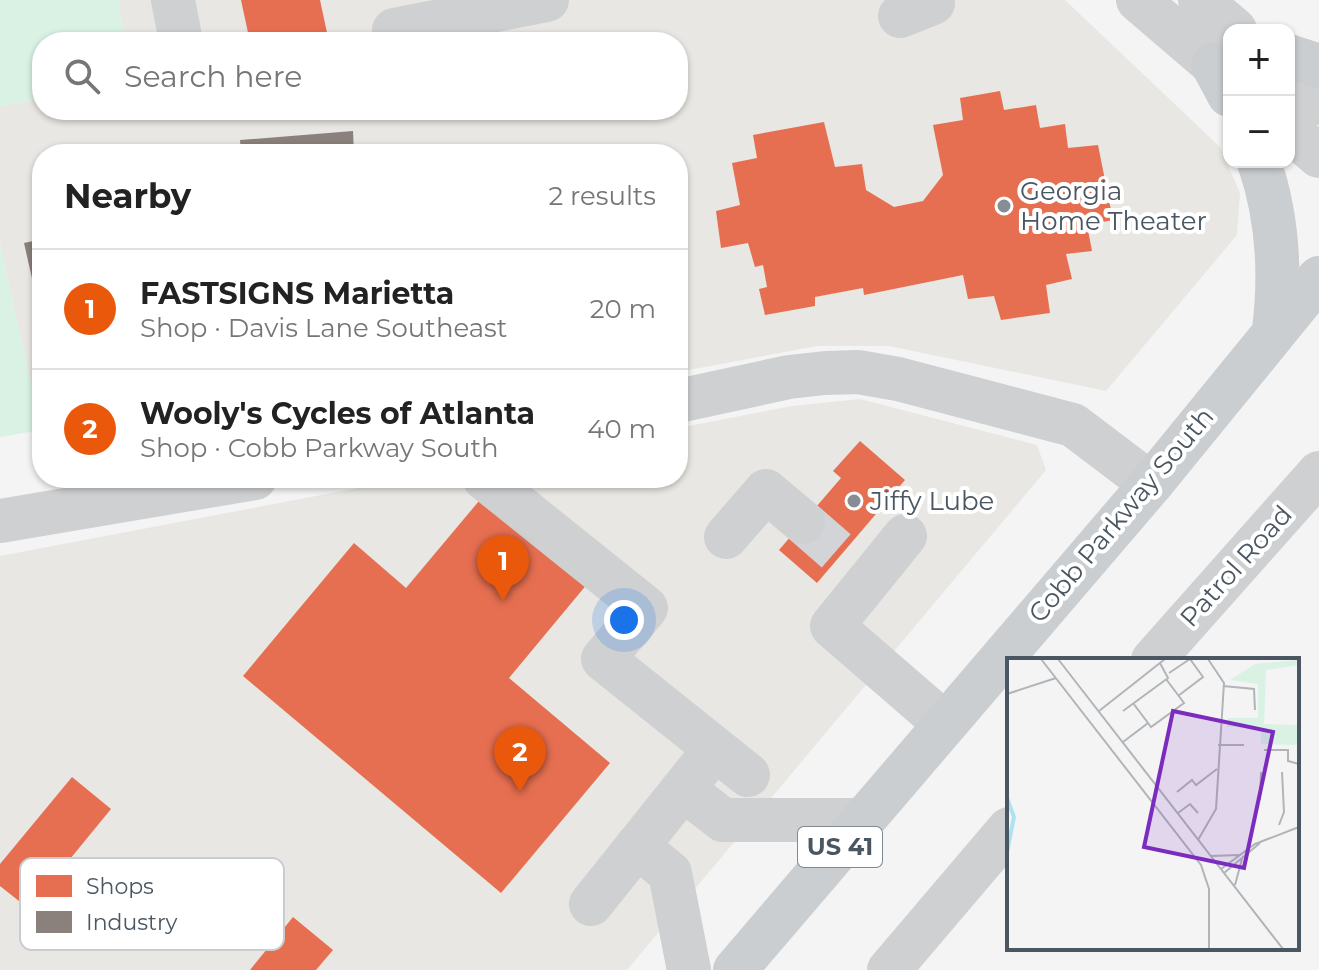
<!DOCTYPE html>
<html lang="en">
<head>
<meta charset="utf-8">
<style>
	:root { --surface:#fff; --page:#f2f2f2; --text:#222; --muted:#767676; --line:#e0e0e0; --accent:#ea580c }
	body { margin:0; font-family:Montserrat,sans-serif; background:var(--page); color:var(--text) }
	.controls { position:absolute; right:24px; top:24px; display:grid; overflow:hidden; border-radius:16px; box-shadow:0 2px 6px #0004 }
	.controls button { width:72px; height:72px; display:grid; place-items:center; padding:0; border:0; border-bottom:2px solid var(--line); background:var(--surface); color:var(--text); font:40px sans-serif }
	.you { position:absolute; left:624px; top:620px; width:28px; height:28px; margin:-20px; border:6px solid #fff; border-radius:50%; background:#1a73e8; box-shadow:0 0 0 12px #1a73e833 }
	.badge { display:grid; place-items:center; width:52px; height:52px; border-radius:50%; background:var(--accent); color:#fff; font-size:26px; font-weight:700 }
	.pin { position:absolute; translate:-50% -66px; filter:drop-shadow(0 2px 4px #0008) }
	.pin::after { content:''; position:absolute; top:42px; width:28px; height:24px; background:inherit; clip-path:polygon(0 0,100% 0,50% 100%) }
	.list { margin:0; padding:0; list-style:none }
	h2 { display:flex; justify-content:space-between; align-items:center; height:104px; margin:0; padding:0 32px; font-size:34px }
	h2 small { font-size:26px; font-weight:400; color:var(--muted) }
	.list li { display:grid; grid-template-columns:52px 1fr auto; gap:24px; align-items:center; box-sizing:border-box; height:120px; padding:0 32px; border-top:2px solid var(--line) }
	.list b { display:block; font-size:30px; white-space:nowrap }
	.list p { margin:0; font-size:26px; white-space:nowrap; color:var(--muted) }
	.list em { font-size:26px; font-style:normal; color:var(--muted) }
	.icon { flex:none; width:44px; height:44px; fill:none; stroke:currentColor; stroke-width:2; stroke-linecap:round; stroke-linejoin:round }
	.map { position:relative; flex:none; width:1319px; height:970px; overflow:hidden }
	.search { position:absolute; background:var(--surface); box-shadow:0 2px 6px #0004; left:32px; top:32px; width:656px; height:88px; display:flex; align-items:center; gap:20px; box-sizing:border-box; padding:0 28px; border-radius:32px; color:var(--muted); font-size:30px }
	.panel { position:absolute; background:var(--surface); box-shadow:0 2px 6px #0004; left:32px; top:144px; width:656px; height:344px; border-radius:32px }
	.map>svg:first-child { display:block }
	.commercial { fill:#e8e7e3 }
	.green { fill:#d9f2e3 }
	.shops { fill:#e76f51 }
	.industry { fill:#8a817c }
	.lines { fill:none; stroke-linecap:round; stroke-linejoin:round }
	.minor-tunnel { stroke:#d2d4d7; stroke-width:44; stroke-dasharray:44 22; stroke-linecap:butt }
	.minor { stroke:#ced0d2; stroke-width:44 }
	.major { stroke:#caced1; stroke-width:44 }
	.poi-dot { fill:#868d94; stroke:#fff; stroke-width:3 }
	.labels { text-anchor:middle; stroke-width:8; stroke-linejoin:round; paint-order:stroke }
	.shield { fill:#fff; stroke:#808990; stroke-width:2 }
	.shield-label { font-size:24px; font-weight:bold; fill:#4a5661 }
	.poi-label { font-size:26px; fill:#4a5661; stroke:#fff; text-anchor:start }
	.street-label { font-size:26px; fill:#4a5661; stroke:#fff }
	.inset-river { fill:none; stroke:#aee2f0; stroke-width:4 }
	.inset-road { fill:none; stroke:#b0b5b9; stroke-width:2 }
	.view { fill:#7b2cbf; fill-opacity:0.15; stroke:#7b2cbf; stroke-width:4 }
	.inset-edge { fill:none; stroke:#4a5661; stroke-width:4 }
	.key { fill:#fff; stroke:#c9ccd0; stroke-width:2 }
	.key-label { font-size:22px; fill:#4a5661 }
</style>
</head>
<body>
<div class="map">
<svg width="1319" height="970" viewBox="0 0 1319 970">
	<rect width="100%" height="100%" fill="#f4f4f4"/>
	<path class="commercial" d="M118,0H1065L1220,147L1240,193L1237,235L1106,391L889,346H817L678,372V154H42V435L0,243V106L42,98V110H678V42H125Z
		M860,399L1037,445L1046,470L627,970H0V556L411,478H678V428L792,406Z"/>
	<path class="green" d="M0,0H118L125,42H42V98L0,106Z
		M0,243L41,430L0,437Z"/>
	<path class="shops" d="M241,0H320L329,42H250Z
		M1000,91L1004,110L1036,105L1040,128L1065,124L1068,148L1098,145L1113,220L1087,225L1092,251L1066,254L1072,279L1046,285L1050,313L1001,320L994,296L968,299L963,275L864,295L863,288L815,297V306L765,315L759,289L767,287L763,265L755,267L748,243L721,248L716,211L740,205L732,163L757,158L753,135L824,122L835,167L862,164L866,190L894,207L923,201L943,175L933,125L963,120L960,98Z
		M860,441L905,480L817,583L779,550L841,478L833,471Z
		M484,495L588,583L509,678L610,763L501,893L243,676L354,543L406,588Z
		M72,777L111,809L29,909L0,886V864Z
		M293,917L333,950L316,970H250Z"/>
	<path class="industry" d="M353,131L354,154H241L240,140Z
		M42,239V318H41L24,243Z"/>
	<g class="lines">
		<path class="minor-tunnel" d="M803,522L841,555"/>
		<path class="minor" d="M173,0L181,42
			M1138,0L1229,78
			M1200,0L1235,30
			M900,16L933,3
			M394,30L547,0
			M1289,77L1319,103
			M1289,130L1319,156
			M678,401L789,377L825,373L858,372L898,379L1073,425L1151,484
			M484,478L646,608L603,659L748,775
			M0,521L255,478
			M905,536L832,626L944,723
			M726,537L766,491L803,522
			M1153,660L1319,473
			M683,789L723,820H863
			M637,846L670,873L689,970
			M591,904L715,749
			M889,970L1009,829"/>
		<path class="major" d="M1289,56L1319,66
			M1213,65L1229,95
			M1259,162C1278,217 1281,273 1274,330
			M735,970L1151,484L1319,278"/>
	</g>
	<g class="poi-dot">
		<circle cx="1004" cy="206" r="8"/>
		<circle cx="854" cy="501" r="8"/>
	</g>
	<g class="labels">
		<rect class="shield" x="798" y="827" width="84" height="40" rx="6"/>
		<g class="shield-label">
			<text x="840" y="855">US 41</text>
		</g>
		<g class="poi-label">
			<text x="1020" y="200">Georgia<tspan x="1020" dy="30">Home Theater</tspan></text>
			<text x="870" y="510">Jiffy Lube</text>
		</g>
		<g class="street-label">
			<text transform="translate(1121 515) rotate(-50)" y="9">Cobb Parkway South</text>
			<text transform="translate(1236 566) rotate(-48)" y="9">Patrol Road</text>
		</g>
	</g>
	<g transform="translate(1007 658)">
		<rect width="292" height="292" fill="#f4f4f4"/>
		<path d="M292,2V7L259,12L257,66L292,67V87L254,86V69H220L221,60H251V26L223,22L248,6Z" fill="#d9f2e3"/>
		<path class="inset-river" d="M0,140L7,159L0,194"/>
		<path class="inset-road" d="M34,1L194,207L202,231V291M51,1L276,291M162,15L183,1M216,28L247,31L248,52M0,36L49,20M171,38L196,19L183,1M92,53L158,1M116,53L161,20L153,5M141,65L144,69L177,45L159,21M116,84L141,65L126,45M211,87H237M257,92H281V103L292,106M170,134L185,122L189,127L210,111M253,142L254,114M171,155L183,146L191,155M272,167L277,154L275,114M191,182L209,151L217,25L201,1M204,198L232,197M214,211L248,186L292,169M217,215L253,185M228,227L235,201"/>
		<path class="view" d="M166,53L266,74L237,210L137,189Z"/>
		<rect width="292" height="292" class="inset-edge"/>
	</g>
	<rect x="20" y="858" width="264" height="92" rx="12" class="key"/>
	<rect x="36" y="875" width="36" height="22" fill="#e76f51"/>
	<rect x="36" y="911" width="36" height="22" fill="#8a817c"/>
	<g class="key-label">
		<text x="86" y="894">Shops</text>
		<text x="86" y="930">Industry</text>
	</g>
</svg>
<div class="controls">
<button>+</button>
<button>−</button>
</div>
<div class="you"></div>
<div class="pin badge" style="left:503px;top:601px">1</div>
<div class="pin badge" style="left:520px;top:792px">2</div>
<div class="search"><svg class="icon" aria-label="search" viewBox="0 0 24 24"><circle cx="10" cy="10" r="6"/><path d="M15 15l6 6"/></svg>Search here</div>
<section class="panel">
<h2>Nearby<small>2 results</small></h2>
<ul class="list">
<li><span class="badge">1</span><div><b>FASTSIGNS Marietta</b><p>Shop · Davis Lane Southeast</p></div><em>20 m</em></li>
<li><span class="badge">2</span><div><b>Wooly's Cycles of Atlanta</b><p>Shop · Cobb Parkway South</p></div><em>40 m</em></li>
</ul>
</section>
</div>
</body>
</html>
